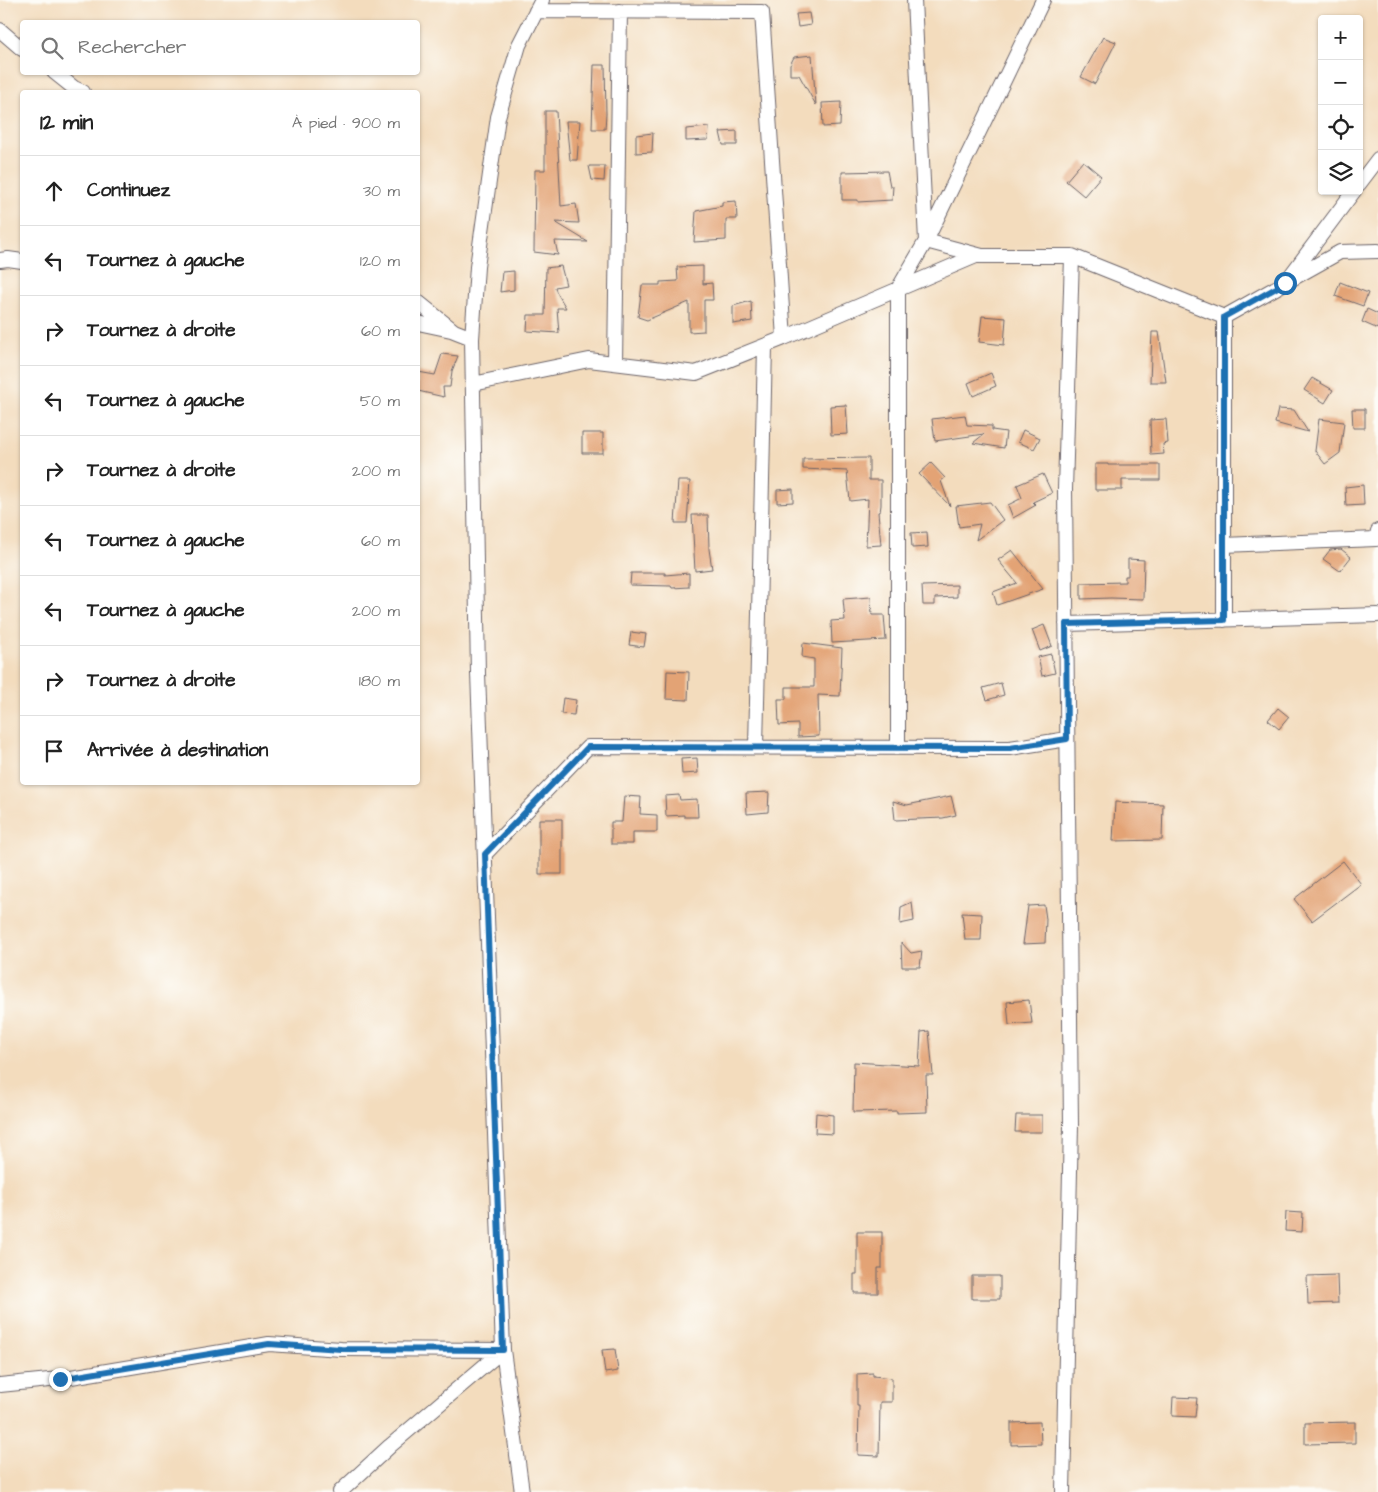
<!DOCTYPE html>
<html lang="fr">
<head>
<meta charset="utf-8">
<style>
	:root { --surface:#fff; --page:#f2f2f2; --text:#222; --muted:#767676; --line:#e0e0e0 }
	body { margin:0; font-family:"Architects Daughter",sans-serif; background:var(--page); color:var(--text) }
	.controls { position:absolute; right:15px; top:15px; display:grid; overflow:hidden; border-radius:5px; box-shadow:0 1px 4px #0004 }
	.controls button { width:45px; height:45px; display:grid; place-items:center; padding:0; border:0; border-bottom:1px solid var(--line); background:var(--surface); color:var(--text); font:25px sans-serif }
	.stop { position:absolute; width:15px; height:15px; margin:-11px; border:4px solid #1f6fb2; border-radius:50%; background:#fff }
	.stop.end { background:#1f6fb2; border-color:#fff; box-shadow:0 1px 5px #0008 }
	.list { margin:0; padding:0; list-style:none }
	h2 { display:flex; justify-content:space-between; align-items:center; height:65px; margin:0; padding:0 20px; font-size:21px }
	h2 small { font-size:16px; font-weight:400; color:var(--muted) }
	.list li { display:grid; grid-template-columns:32px 1fr auto; gap:15px; align-items:center; box-sizing:border-box; height:70px; padding:0 20px; border-top:1px solid var(--line) }
	.list b { display:block; font-size:19px; white-space:nowrap }
	.list em { font-size:16px; font-style:normal; color:var(--muted) }
	.icon { flex:none; width:28px; height:28px; fill:none; stroke:currentColor; stroke-width:2; stroke-linecap:round; stroke-linejoin:round }
	.map { position:relative; flex:none; width:1378px; height:1492px; overflow:hidden }
	.search { position:absolute; background:var(--surface); box-shadow:0 1px 4px #0004; left:20px; top:20px; width:400px; height:55px; display:flex; align-items:center; gap:12px; box-sizing:border-box; padding:0 18px; border-radius:5px; color:var(--muted); font-size:19px }
	.panel { position:absolute; background:var(--surface); box-shadow:0 1px 4px #0004; left:20px; top:90px; width:400px; height:695px; border-radius:5px }
	.map>svg:first-child { display:block }
	.building { fill:#e3a374 }
	.lines { fill:none; stroke-linecap:round; stroke-linejoin:round }
	.minor-casing { stroke:#6b6368; stroke-width:16 }
	.minor { stroke:#fff; stroke-width:14 }
	.route { stroke:#1f6fb2; stroke-width:6 }
</style>
</head>
<body>
<div class="map">
<svg width="1378" height="1492" viewBox="0 0 1378 1492">
	<rect width="100%" height="100%" fill="#fdfcf7"/>
	<filter id="ink" filterUnits="userSpaceOnUse"><feTurbulence type="fractalNoise" baseFrequency=".02" numOctaves="2"/><feDisplacementMap in="SourceGraphic" scale="10" xChannelSelector="R" yChannelSelector="G"/><feConvolveMatrix kernelMatrix="1 2 1 2 8 2 1 2 1" color-interpolation-filters="sRGB"/></filter>
	<filter id="wash" filterUnits="userSpaceOnUse"><feTurbulence type="fractalNoise" baseFrequency=".0096" numOctaves="4" result="noise"/><feDisplacementMap in="SourceGraphic" scale="20" xChannelSelector="R" yChannelSelector="G"/><feGaussianBlur stdDeviation="1.12" result="paint"/><feColorMatrix in="noise" values="0 0 0 0 0 0 0 0 0 0 0 0 0 0 0 0 0 1.4 0 .05"/><feComposite in="paint" operator="in"/></filter>
	<g filter="url(#wash)">
		<rect width="100%" height="100%" fill="#f3dcbd"/>
		<g id="blocks">
			<path class="building" d="M809,13L811,25L798,27L796,14Z
				M1103,37L1116,42L1095,84L1081,77Z
				M812,55L816,105L799,75H790V65L794,57Z
				M594,65H605L606,114L605,129H592Z
				M841,102L840,126L823,127L822,103Z
				M545,111H556L561,206L576,204L579,223L555,222L588,242L555,241L558,255L534,252L535,170H545Z
				M566,121H580L577,160H570Z
				M709,127L708,140L686,141V129Z
				M737,131V145H723L720,132Z
				M653,133L652,152L636,153V135Z
				M1083,161L1101,176L1084,196L1066,181Z
				M589,166H605L604,181L592,180Z
				M887,171L890,186H893L892,200L858,202V200H842V172Z
				M736,201L737,219H726V240L694,242L696,211L722,206V202Z
				M561,266L566,285L555,287L556,291L566,308H557L559,333L527,331L528,315H545L546,268Z
				M703,266V284L712,283L713,300H704V331L689,332V302L647,320L638,317L642,285H660V282L678,281L677,267Z
				M514,271V290L500,292L502,272Z
				M1340,282L1368,293L1363,306L1335,296Z
				M751,301L752,321L733,324V306Z
				M1367,309L1378,314V329L1362,322Z
				M982,316L1006,318L1004,345L979,342Z
				M1152,332H1159L1166,382H1150Z
				M442,354L458,356L452,371L450,387H443L444,397L418,391V372L435,375Z
				M991,373L996,386L973,396L968,383Z
				M1312,378L1333,390L1325,403L1304,390Z
				M846,405L848,434L831,435L830,406Z
				M1278,409L1294,410L1308,432L1275,423Z
				M1352,409H1365V428H1353Z
				M965,415L967,425L992,426V430L1006,432L1004,448L973,443L984,434L935,441L932,419Z
				M1166,419L1168,443L1163,444L1164,454L1151,455L1150,420Z
				M1319,419L1344,422L1340,453L1325,464L1315,451Z
				M1023,430L1040,438L1034,449L1018,442Z
				M582,433H603V453H582Z
				M869,458V480H881V505L880,512H878L881,545L866,546L868,499L850,501L847,471L803,469V459Z
				M931,463L945,478L941,481L950,506L919,474Z
				M1095,464H1108V465H1160V480H1122V490H1095Z
				M1043,474L1052,493L1033,502L1036,505L1013,518L1008,505L1022,498L1017,485Z
				M678,481H690L687,523H675Z
				M1363,485L1364,505L1346,506L1345,487Z
				M793,489V502L777,503V490Z
				M990,502L1003,520L976,540L980,524L959,527L956,506Z
				M692,515H708L709,549L712,569L695,571Z
				M927,532L928,547L912,548L911,533Z
				M1341,549L1351,557L1340,571L1323,559L1330,550Z
				M1012,550L1043,589L997,605L993,592L1017,583L998,560Z
				M1128,559L1144,560L1143,599L1111,598L1081,599V583L1125,582V576H1128Z
				M631,573H665V575L689,573V587L672,588L671,586L630,585Z
				M957,585V597L935,598V605H923L922,586Z
				M871,597L872,615H884L886,640L832,643L831,621L845,620L843,599Z
				M1044,625L1052,646L1040,651L1032,630Z
				M631,632L646,634L644,647L629,645Z
				M803,643L842,648L840,696L818,695L819,736L798,737V724L779,725L778,699H786V687H814V659L802,657Z
				M1051,654L1055,673L1042,676L1038,657Z
				M667,671L689,672L688,700L666,699Z
				M1001,683L1004,695L987,700L983,688Z
				M563,698L576,700L574,715L561,714Z
				M1278,708L1289,717L1279,729L1268,720Z
				M697,758L698,773L682,774L681,759Z
				M769,792L768,812L747,814L746,793Z
				M679,795L680,800L697,799L698,817H684V815L666,816L665,796Z
				M624,796L641,797L640,814L657,815V832H633V844H611V822H622Z
				M951,796L956,815L943,818L895,820L893,801L907,805Z
				M1115,802L1163,804L1162,840L1113,841Z
				M539,819H562V874H539Z
				M1343,861L1361,884L1312,921L1294,899Z
				M912,902L914,921L900,924L901,907Z
				M1044,905L1046,919L1045,943L1023,944L1028,906Z
				M962,913L982,914L981,940H965Z
				M901,942L911,953L922,951L920,967H902Z
				M1029,1000L1032,1023L1009,1025L1007,1002Z
				M929,1031L933,1075H926L927,1112L897,1113V1111L853,1112L854,1062L919,1066L921,1032Z
				M816,1113L833,1115V1134L815,1133Z
				M1016,1115H1042V1132H1015Z
				M1286,1212L1303,1213L1302,1232L1285,1231Z
				M857,1232H882V1268H878V1293H854V1274H857Z
				M1337,1275L1338,1303L1308,1304L1307,1276Z
				M972,1276H1000V1299H972Z
				M615,1349L618,1371L605,1373L602,1350Z
				M873,1373V1376L892,1378V1402H880L879,1456L858,1455L859,1406H857V1374Z
				M1173,1397L1197,1398L1195,1417L1172,1416Z
				M1040,1422L1041,1444L1011,1445V1423Z
				M1355,1422V1443L1305,1444V1423Z"/>
		</g>
	</g>
	<g filter="url(#ink)">
		<use href="#blocks" fill-opacity="0" stroke="#6b6368" stroke-width="1"/>
		<g class="lines">
			<defs>
				<path id="minor" d="M914,0L926,241L982,256
					M536,11L762,12L784,338
					M0,30L22,49
					M54,72L74,88L83,92
					M1359,184L1378,159
					M0,260L8,259L22,261
					M1288,279L1354,191
					M418,302L454,331L472,338
					M1224,317V620
					M1224,317L1340,252L1378,251
					M418,323L451,330
					M615,363L620,11
					M473,384L589,360L696,373L784,338L976,256H1072L1224,317
					M1224,545L1376,539L1378,531
					M1066,624L1378,615
					M756,747L765,346
					M898,748V289L926,241L1043,0
					M485,854L588,747L1010,748L1067,739
					M0,1385L59,1379L269,1344L341,1349L503,1350
					M340,1492L390,1446L503,1350
					M522,1492L503,1350L478,673L472,339L477,267L498,117L519,45L542,0
					M1063,1492L1071,1125L1065,489L1072,256"/>
			</defs>
			<use href="#minor" class="minor-casing"/>
			<use href="#minor" class="minor"/>
		</g>
	</g>
	<g class="lines" filter="url(#ink)">
		<path class="route" d="M60,1379L269,1344L341,1349L503,1350L485,854L588,747L1010,748L1067,739L1066,624L1224,620V317L1285,283"/>
	</g>
</svg>
<div class="controls">
<button>+</button>
<button>−</button>
<button><svg class="icon" aria-label="locate" viewBox="0 0 24 24"><circle cx="12" cy="12" r="6"/><path d="M12 2v4M12 18v4M2 12h4M18 12h4"/></svg></button>
<button><svg class="icon" aria-label="layers" viewBox="0 0 24 24"><path d="M12 4l9 5-9 5-9-5zM3 14l9 5 9-5"/></svg></button>
</div>
<div class="stop" style="left:1285px;top:283px"></div>
<div class="stop end" style="left:60px;top:1379px"></div>
<div class="search"><svg class="icon" aria-label="search" viewBox="0 0 24 24"><circle cx="10" cy="10" r="6"/><path d="M15 15l6 6"/></svg>Rechercher</div>
<section class="panel">
<h2>12 min<small>À pied · 900 m</small></h2>
<ul class="list">
<li><svg class="icon" aria-label="ahead" viewBox="0 0 24 24"><path d="M12 20V5M6 11l6-6 6 6"/></svg><div><b>Continuez</b></div><em>30 m</em></li>
<li><svg class="icon" aria-label="left" viewBox="0 0 24 24"><path d="M17 20v-9H6M10 6l-5 5 5 5"/></svg><div><b>Tournez à gauche</b></div><em>120 m</em></li>
<li><svg class="icon" aria-label="right" viewBox="0 0 24 24"><path d="M7 20v-9h11M14 6l5 5-5 5"/></svg><div><b>Tournez à droite</b></div><em>60 m</em></li>
<li><svg class="icon" aria-label="left" viewBox="0 0 24 24"><path d="M17 20v-9H6M10 6l-5 5 5 5"/></svg><div><b>Tournez à gauche</b></div><em>50 m</em></li>
<li><svg class="icon" aria-label="right" viewBox="0 0 24 24"><path d="M7 20v-9h11M14 6l5 5-5 5"/></svg><div><b>Tournez à droite</b></div><em>200 m</em></li>
<li><svg class="icon" aria-label="left" viewBox="0 0 24 24"><path d="M17 20v-9H6M10 6l-5 5 5 5"/></svg><div><b>Tournez à gauche</b></div><em>60 m</em></li>
<li><svg class="icon" aria-label="left" viewBox="0 0 24 24"><path d="M17 20v-9H6M10 6l-5 5 5 5"/></svg><div><b>Tournez à gauche</b></div><em>200 m</em></li>
<li><svg class="icon" aria-label="right" viewBox="0 0 24 24"><path d="M7 20v-9h11M14 6l5 5-5 5"/></svg><div><b>Tournez à droite</b></div><em>180 m</em></li>
<li><svg class="icon" aria-label="arrive" viewBox="0 0 24 24"><path d="M6 21V4h12l-3 4 3 4H6"/></svg><div><b>Arrivée à destination</b></div></li>
</ul>
</section>
</div>
</body>
</html>
